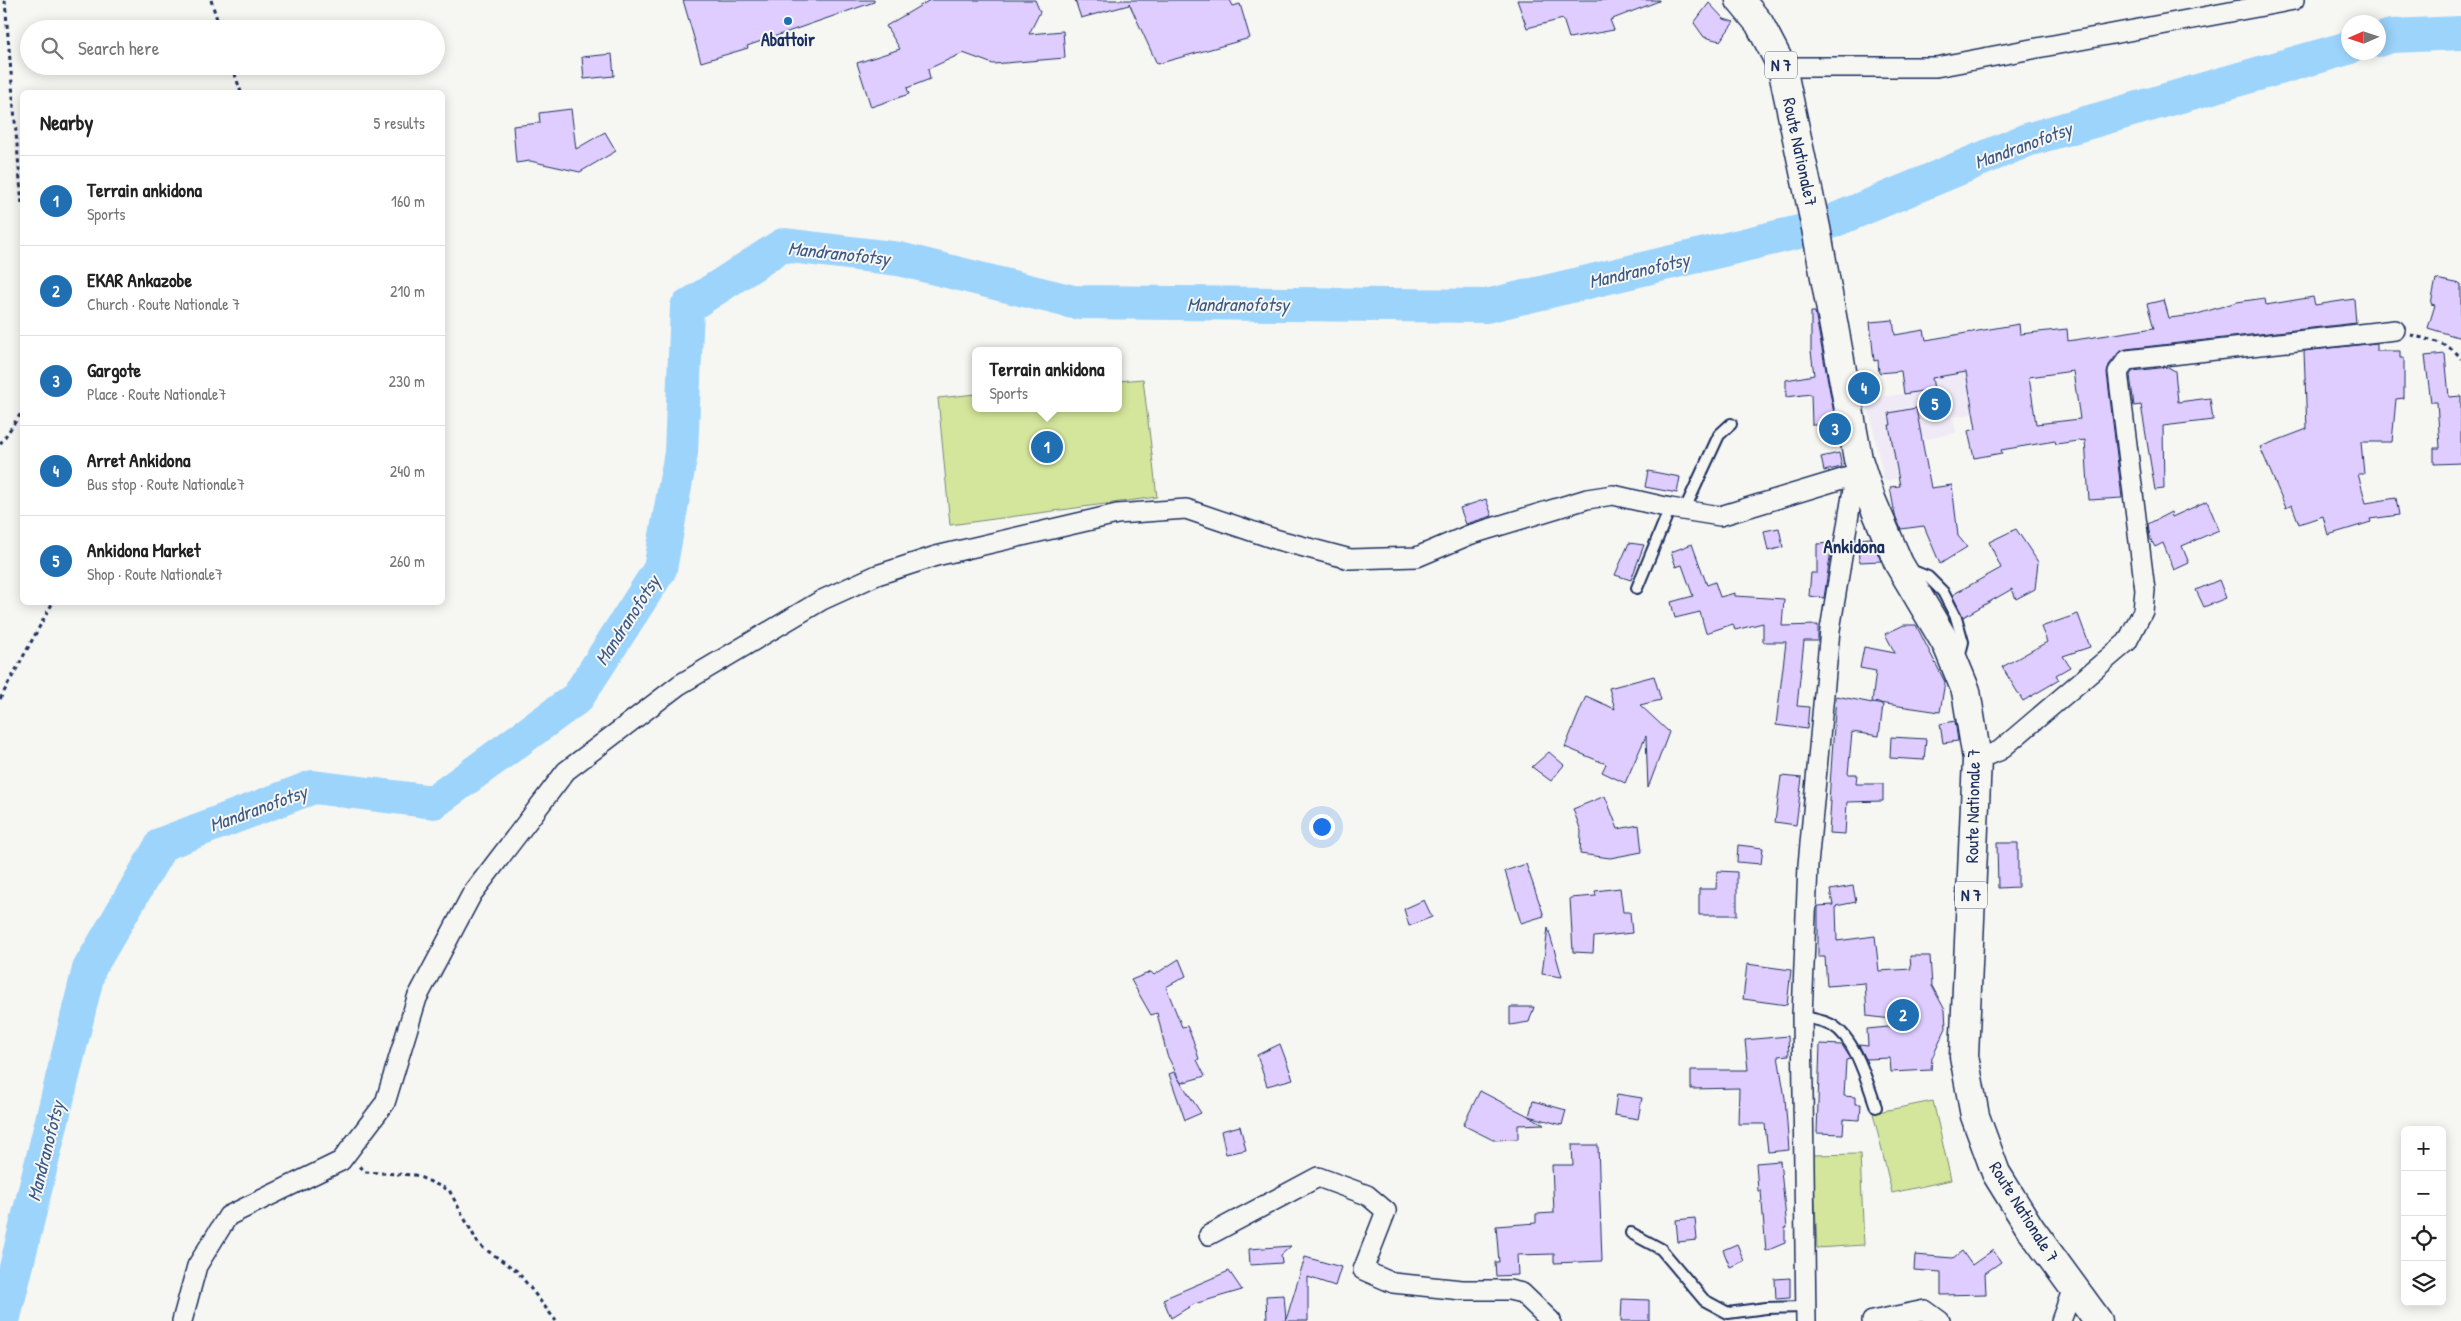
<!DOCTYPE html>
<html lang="en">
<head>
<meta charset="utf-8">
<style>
	:root { --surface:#fff; --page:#f6f6f6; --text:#222; --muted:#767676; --line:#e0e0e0; --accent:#1f6fb2 }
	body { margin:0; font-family:"Patrick Hand",sans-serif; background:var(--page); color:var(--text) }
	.controls { position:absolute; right:15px; bottom:15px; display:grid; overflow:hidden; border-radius:8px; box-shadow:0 2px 12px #0003 }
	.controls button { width:45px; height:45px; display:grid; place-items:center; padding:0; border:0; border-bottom:1px solid var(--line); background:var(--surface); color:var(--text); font:25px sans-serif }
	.compass { position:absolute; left:2341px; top:15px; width:45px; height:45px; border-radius:50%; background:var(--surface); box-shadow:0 2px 12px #0003; rotate:267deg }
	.you { position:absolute; left:1321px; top:826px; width:18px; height:18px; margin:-12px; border:4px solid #fff; border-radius:50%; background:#1a73e8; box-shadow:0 0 0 8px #1a73e833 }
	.badge { display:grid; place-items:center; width:32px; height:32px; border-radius:50%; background:var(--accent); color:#fff; font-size:16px; font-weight:700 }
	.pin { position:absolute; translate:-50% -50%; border:2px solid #fff; box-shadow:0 1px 5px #0006 }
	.popup { position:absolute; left:972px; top:347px; width:150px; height:65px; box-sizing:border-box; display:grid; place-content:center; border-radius:8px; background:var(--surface); filter:drop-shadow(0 1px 4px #0005); font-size:16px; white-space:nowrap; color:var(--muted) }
	.popup b { font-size:19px; color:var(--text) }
	.popup::after { content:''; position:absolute; left:50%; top:100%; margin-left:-10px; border:10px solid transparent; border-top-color:var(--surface) }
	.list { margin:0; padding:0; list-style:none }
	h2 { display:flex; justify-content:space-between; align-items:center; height:65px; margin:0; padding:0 20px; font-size:21px }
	h2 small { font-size:16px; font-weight:400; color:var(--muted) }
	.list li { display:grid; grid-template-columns:32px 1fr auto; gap:15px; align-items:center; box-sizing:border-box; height:90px; padding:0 20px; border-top:1px solid var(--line) }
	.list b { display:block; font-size:19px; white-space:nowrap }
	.list p { margin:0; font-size:16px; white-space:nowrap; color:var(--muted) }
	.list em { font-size:16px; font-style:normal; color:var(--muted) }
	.icon { flex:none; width:28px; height:28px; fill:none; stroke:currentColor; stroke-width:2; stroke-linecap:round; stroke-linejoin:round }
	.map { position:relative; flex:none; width:2461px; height:1321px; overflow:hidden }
	.search { position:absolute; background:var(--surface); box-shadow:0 2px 12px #0003; left:20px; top:20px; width:425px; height:55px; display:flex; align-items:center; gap:12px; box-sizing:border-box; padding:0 18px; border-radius:28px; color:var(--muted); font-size:19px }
	.panel { position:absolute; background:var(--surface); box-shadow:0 2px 12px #0003; left:20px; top:90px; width:425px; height:515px; border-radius:8px }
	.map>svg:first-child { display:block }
	.built { fill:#efeaf6 }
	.garden { fill:#d4e69b; stroke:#788a7c }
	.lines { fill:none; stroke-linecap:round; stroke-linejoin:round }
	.river { stroke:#9cd4fc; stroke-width:34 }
	.building { fill:#dfcdff; stroke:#1b2f5e; fill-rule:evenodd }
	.lane-casing { stroke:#1b2f5e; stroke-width:14 }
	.street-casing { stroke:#1b2f5e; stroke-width:22 }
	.primary-casing { stroke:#1b2f5e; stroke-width:31 }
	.path { stroke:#1b2f5e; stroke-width:3; stroke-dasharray:4 4; stroke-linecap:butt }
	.lane { stroke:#f6f6f2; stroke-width:10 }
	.street { stroke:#f6f6f2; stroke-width:19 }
	.primary { stroke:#f6f6f2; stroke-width:28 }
	.poi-dot { fill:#1f6fb2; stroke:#f6f6f2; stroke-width:2 }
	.labels { text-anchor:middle; stroke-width:4; stroke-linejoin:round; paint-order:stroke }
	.shield { fill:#f6f6f2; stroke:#5d6b8a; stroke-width:1 }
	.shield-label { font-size:16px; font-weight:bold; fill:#1b2f5e }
	.poi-label { font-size:18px; font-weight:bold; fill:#1b2f5e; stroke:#f6f6f2 }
	.street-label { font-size:18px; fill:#1b2f5e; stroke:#f6f6f2 }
	.water-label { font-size:19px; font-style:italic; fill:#3b5886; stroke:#f6f6f2 }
	.neighbourhood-label { font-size:19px; font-weight:bold; fill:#1b2f5e; stroke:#f6f6f2 }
</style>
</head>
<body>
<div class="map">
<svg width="2461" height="1321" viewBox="0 0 2461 1321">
	<rect width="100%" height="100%" fill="#f6f6f2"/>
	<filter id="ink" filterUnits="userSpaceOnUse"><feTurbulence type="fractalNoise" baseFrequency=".02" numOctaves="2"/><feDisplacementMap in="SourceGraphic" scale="10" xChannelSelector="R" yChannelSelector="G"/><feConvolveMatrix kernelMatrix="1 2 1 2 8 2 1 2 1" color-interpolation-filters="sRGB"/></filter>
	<g filter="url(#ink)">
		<path class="built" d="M1924,330L1926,340L1989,330L2003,408L1953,417L1956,433L1922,440L1928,473L1884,481L1867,399L1904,394L1896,335Z"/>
		<path class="garden" d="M1143,379L1157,497L950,525L938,398L976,394V408H1118V381Z
			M1933,1101L1951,1180L1892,1193L1873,1113Z
			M1860,1154L1864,1245L1817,1248L1813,1155Z"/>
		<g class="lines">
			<path class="river" d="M2378,40L2391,36L2461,33
				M3,1321L89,969L162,844L313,787L434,802L577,698L660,569L681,453L687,307L783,245L899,259L1073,302L1486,306L1816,228L2027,140L2348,48"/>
		</g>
		<path class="building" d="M683,0H874V2L747,46L748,48L701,62Z
			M930,0H1035L1040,12L1029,34L1063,31L1065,58L993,64L963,53L928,69L930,79L907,88L909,94L871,107L857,63L900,49L886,26Z
			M1075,0H1230L1233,6L1240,4L1250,38L1157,64L1129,3V5L1081,18Z
			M1517,0H1659V1L1610,20L1614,30L1569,38L1563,19L1527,28Z
			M1709,3L1724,19L1734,22L1720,41L1704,37L1694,23Z
			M612,54L614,76L584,79L582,57Z
			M571,109L576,149L605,132L616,151L580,172L530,161L516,163L513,126L540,123L539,113Z
			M2436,279L2461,284V338L2428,328L2435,305L2431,304Z
			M2313,297L2315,305L2354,299L2356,323L2126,349L2118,353L2109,365L2107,373L2122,498L2089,500L2085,440L2056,444L2055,441L2001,450L2002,453L1974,458L1968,431L1976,429L1966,372L1932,378L1934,389L1904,394L1901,371L1879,373L1878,360L1874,361L1870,322L1893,320L1895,335L1924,330L1926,340L2019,324L2020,334L2067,329L2068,341L2154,328L2147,304L2164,300L2169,318L2194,315L2237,302L2265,298L2266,305ZM2073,371L2080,419L2036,424L2029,377Z
			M1811,312H1815L1838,435L1828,436L1826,425H1812L1811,394L1786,397V380L1814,375L1811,351Z
			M2377,343V351H2400V358H2404V398L2396,399L2392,442H2361L2364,474H2358L2366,503L2396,498L2399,515L2370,519L2371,522L2328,535L2323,516L2299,524L2292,505L2286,508L2260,447L2307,429L2304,351Z
			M2445,354L2449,397L2461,396V463L2434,464V448H2440L2437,402H2431L2425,356Z
			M2168,367L2175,371L2178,402L2210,398L2213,420L2163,426L2164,489L2155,490L2141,405L2134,406L2130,375L2133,371Z
			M1916,408L1931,488L1952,485L1958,536L1967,547L1940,564L1924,526L1901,529L1895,515L1890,487L1900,486L1889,425H1891L1889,413Z
			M1839,453L1842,467L1824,471L1821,457Z
			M1648,471L1680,477L1677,493L1645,487Z
			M1486,499L1492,516L1466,524L1460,508Z
			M2207,501L2219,530L2182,546L2189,563L2174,570L2163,543L2155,547L2150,538L2148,524L2171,512L2172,517Z
			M1779,528L1783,547L1768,551L1764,531Z
			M2016,529L2038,562L2035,589L2016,599L2012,589L1963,617L1952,595L2001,568L1989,542Z
			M1871,538L1881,561L1859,562L1858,539Z
			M1629,543L1644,545L1631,580L1615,575Z
			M1832,543L1824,598L1809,596L1811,573H1817V544Z
			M1692,544L1707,585L1715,582L1720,597L1735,593V596L1784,599L1782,626L1818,625V641H1804L1797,706L1809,707L1807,729L1776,725L1786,642H1763V623L1735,630L1733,624L1706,633L1700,612L1675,618L1671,602L1693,596L1682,565L1676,567L1671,552Z
			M2219,580L2226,598L2204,607L2196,590Z
			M2078,614L2090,647L2063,656L2070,667L2056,675L2059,680L2023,701L2002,667L2047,642L2041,627Z
			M1904,625H1916L1945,682L1940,712L1872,702L1876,671L1860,668L1864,647L1895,653L1885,634Z
			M1654,676L1661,700L1640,705L1669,732L1648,788L1646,736L1625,783L1602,772L1606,764L1565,747L1586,696L1615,709L1609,688Z
			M1836,696L1883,705L1879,736L1852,732L1848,774H1857L1856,784H1883V801L1847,802L1845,834L1829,833L1831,801H1829Z
			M1955,721L1958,741L1943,743L1940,724Z
			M1891,737L1926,739L1924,760L1890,758Z
			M1549,752L1564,765L1551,781L1532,767Z
			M1781,776L1802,778L1796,825L1775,822Z
			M1605,796L1618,829L1639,825L1642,852L1610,858L1580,854L1581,831L1573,809Z
			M1997,843H2018V887L1998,888Z
			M1738,845L1763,848L1761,864L1737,862Z
			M1526,864L1544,916L1521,923L1505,871Z
			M1717,871L1737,872V915H1699V889H1716Z
			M1853,886L1856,902L1836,906L1837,941L1875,936L1879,971L1911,969L1910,956H1930L1932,986L1945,1010L1946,1028L1932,1058L1931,1070L1891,1072L1890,1058L1866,1059L1859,1045L1868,1046L1867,1029L1899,1026V1020L1867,1016L1865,983L1827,986L1825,957H1818V906L1833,905L1830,890Z
			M1620,888L1623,912H1630L1632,933L1594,937L1593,953L1573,952L1570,898L1596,896L1595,891Z
			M1424,900L1432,917L1409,926L1404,909Z
			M1548,928L1562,977L1542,974Z
			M1179,959L1186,976L1166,987L1182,1027L1187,1026L1193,1040L1199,1059L1197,1060L1205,1076L1181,1083L1167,1055L1157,1013L1151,1015L1131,980L1151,972L1154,975Z
			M1747,964L1791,970L1787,1005L1743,999Z
			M1510,1007H1534L1529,1022L1510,1025Z
			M1788,1036L1789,1055L1778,1056L1785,1098L1789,1150L1768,1152L1765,1124H1738L1739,1088L1691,1089V1070H1748L1745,1040Z
			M1280,1044L1293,1079L1267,1086L1257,1055Z
			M1820,1044L1842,1045L1851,1059L1846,1060L1844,1096L1855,1097V1104H1861L1860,1120L1844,1119L1843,1134L1817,1133Z
			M1174,1072L1201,1113L1185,1120L1169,1074Z
			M1480,1091L1544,1124L1518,1125V1139L1493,1140L1463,1125Z
			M1617,1094L1642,1098L1638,1119L1614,1115Z
			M1533,1101L1566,1110L1562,1125L1529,1116Z
			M1240,1126L1246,1150L1226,1154L1221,1131Z
			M1572,1145H1598L1602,1261L1554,1263V1254L1517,1255L1518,1275L1496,1276L1495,1262H1499L1496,1226L1536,1223V1214L1554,1213L1552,1165H1573Z
			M1780,1161L1787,1228H1785V1243L1766,1251L1761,1191H1758L1756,1163Z
			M1695,1218L1697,1240L1678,1242L1676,1220Z
			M1737,1244L1744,1261L1730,1267L1723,1250Z
			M1291,1246L1281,1255L1282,1263L1250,1265L1249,1249Z
			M1993,1250L2001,1262L1985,1273L1986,1294L1941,1295V1272L1914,1270L1915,1255L1953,1258L1962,1251L1972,1265Z
			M1305,1257L1341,1267L1335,1286L1308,1277V1321H1267L1266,1296L1284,1295L1286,1320Z
			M1229,1271L1242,1290L1194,1304L1171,1318L1163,1299Z
			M1790,1278V1298L1776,1299L1775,1279Z
			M1622,1299L1649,1300V1321H1621Z"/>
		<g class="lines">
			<defs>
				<path id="lane" d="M1684,511L1719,435L1731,424
					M1908,569L1928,577L1943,592L1956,617L1963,642L1959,658
					M1637,588L1670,508
					M1802,1016C1811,1019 1823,1020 1832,1025C1856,1039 1867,1082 1876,1107
					M1631,1233L1661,1249L1704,1300L1728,1313L1766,1308L1805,1307"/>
				<path id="street" d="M1782,67H1936L2294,0
					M1977,759L1999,751L2127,642L2143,611L2145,590L2118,372L2127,360L2395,330
					M1209,1235L1318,1177L1367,1195L1386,1211L1363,1270L1393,1283L1462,1290H1509L1522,1293L1551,1321
					M182,1321L197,1266L228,1216L341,1161L385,1103L417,998L472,894L566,771L679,685L822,600L877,575L936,556L1117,514L1186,509L1278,540L1350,559L1417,557L1469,535L1587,499L1613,495L1670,508L1720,516L1855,475
					M1806,1321L1802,1016L1808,865L1830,630L1857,465
					M1872,1321L1925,1310L1940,1321
					M2061,1321L2073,1288"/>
				<path id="primary" d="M1740,0L1759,23L1782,67L1816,228L1858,459L1871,499L1899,564L1947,645L1966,691L1977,759L1964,1056L1975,1116L1996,1173L2030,1228L2098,1321"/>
			</defs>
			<use href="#lane" class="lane-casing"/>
			<use href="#street" class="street-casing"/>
			<use href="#primary" class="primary-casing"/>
			<path class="path" d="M5,0L22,205
				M211,0L220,29
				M232,66L241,92
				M2411,335C2428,340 2452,343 2461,359
				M0,444L22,412
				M0,699L53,602
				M360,1166L365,1172L415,1175L449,1190L479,1245L517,1271L556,1321"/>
			<use href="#lane" class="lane"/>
			<use href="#street" class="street"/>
			<use href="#primary" class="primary"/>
		</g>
	</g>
	<circle class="poi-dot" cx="788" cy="21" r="5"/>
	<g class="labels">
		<g class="shield">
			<rect x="1765" y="51.5" width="32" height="27" rx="4"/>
			<rect x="1955" y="881.5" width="32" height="27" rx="4"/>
		</g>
		<g class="shield-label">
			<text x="1781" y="71">N 7</text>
			<text x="1971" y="901">N 7</text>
		</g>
		<g class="poi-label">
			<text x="788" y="46">Abattoir</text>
		</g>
		<g class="street-label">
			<text transform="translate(1800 152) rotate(78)" y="6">Route Nationale7</text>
			<text transform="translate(1973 806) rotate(-89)" y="6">Route Nationale 7</text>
			<text transform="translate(2024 1212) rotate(58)" y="6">Route Nationale 7</text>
		</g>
		<g class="water-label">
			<text transform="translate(2023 145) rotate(-20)" y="7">Mandranofotsy</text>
			<text transform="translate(839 253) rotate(6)" y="7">Mandranofotsy</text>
			<text transform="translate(1639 270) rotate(-13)" y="7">Mandranofotsy</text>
			<text x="1238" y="311">Mandranofotsy</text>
			<text transform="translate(627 620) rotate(-57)" y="7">Mandranofotsy</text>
			<text transform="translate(258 808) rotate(-20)" y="7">Mandranofotsy</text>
			<text transform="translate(45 1151) rotate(-76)" y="7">Mandranofotsy</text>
		</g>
		<g class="neighbourhood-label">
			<text x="1854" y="553">Ankidona</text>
		</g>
	</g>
</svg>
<div class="controls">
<button>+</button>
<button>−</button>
<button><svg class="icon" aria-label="locate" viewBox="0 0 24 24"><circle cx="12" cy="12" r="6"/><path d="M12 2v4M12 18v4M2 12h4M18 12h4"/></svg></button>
<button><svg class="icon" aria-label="layers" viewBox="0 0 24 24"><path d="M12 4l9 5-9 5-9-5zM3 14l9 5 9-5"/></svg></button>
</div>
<svg class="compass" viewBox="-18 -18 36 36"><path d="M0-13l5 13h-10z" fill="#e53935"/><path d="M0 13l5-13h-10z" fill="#767676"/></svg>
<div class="you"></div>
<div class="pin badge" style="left:1047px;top:447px">1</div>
<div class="popup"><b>Terrain ankidona</b>Sports</div>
<div class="pin badge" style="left:1903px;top:1015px">2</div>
<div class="pin badge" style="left:1835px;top:429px">3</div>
<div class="pin badge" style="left:1864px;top:388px">4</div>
<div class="pin badge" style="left:1935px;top:404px">5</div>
<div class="search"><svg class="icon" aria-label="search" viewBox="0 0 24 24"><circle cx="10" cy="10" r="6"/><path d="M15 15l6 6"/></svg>Search here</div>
<section class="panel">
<h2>Nearby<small>5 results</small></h2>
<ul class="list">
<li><span class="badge">1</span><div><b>Terrain ankidona</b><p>Sports</p></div><em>160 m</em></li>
<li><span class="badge">2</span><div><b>EKAR Ankazobe</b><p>Church · Route Nationale 7</p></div><em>210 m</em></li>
<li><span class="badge">3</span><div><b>Gargote</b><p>Place · Route Nationale7</p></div><em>230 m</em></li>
<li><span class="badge">4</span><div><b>Arret Ankidona</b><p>Bus stop · Route Nationale7</p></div><em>240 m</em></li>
<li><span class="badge">5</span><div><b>Ankidona Market</b><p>Shop · Route Nationale7</p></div><em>260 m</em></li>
</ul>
</section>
</div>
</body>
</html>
